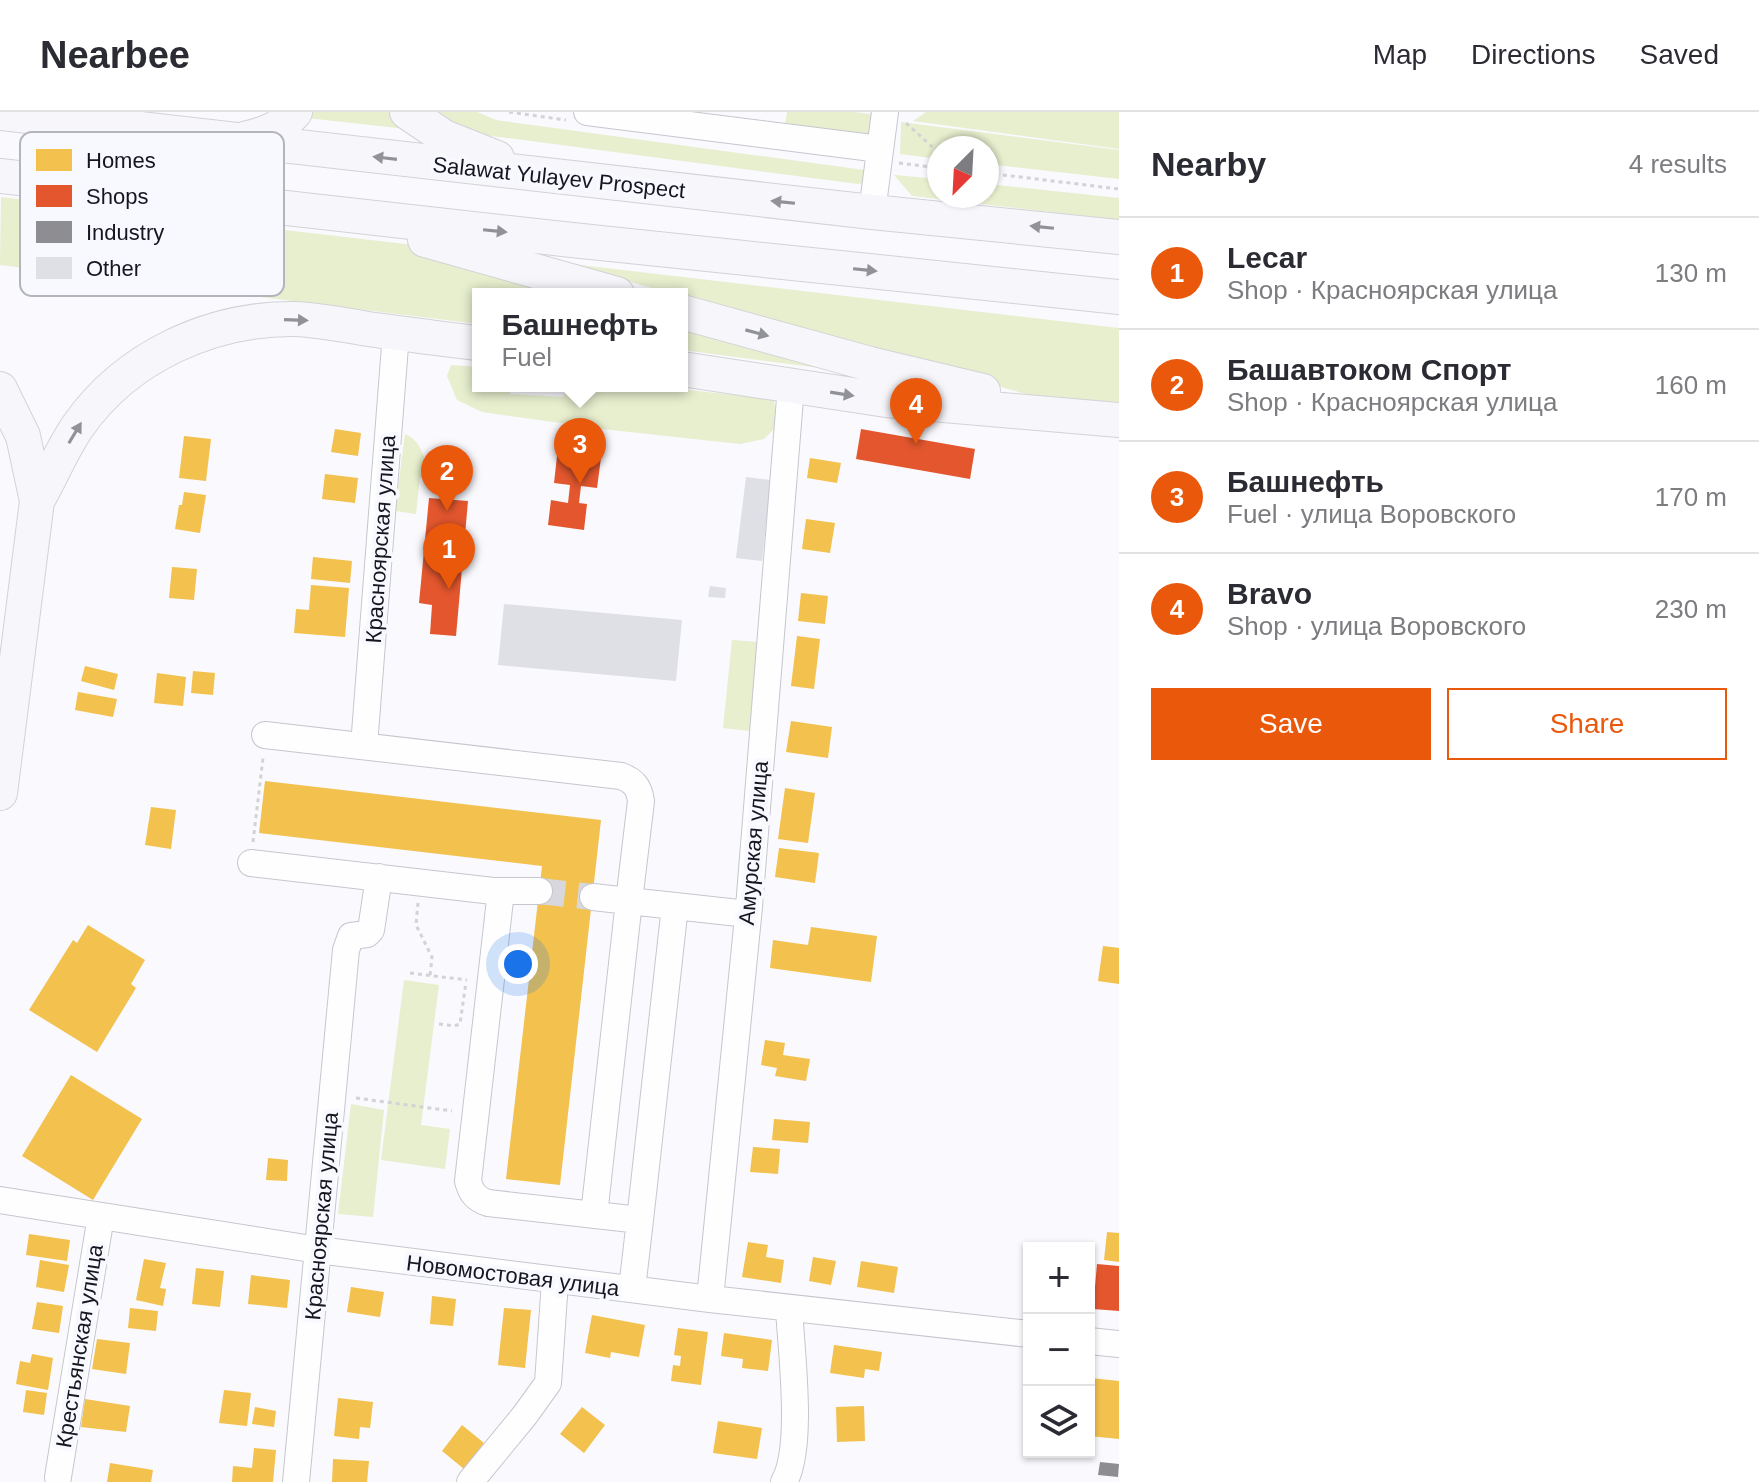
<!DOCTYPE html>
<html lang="en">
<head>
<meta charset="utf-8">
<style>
	:root { --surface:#fff; --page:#f7f7f7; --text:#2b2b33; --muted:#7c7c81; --line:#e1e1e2; --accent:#ea580c }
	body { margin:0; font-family:Helvetica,sans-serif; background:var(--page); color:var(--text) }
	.controls { position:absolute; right:24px; bottom:24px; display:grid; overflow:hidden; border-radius:0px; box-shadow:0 2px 6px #0004 }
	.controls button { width:72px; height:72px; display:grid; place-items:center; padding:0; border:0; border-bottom:2px solid var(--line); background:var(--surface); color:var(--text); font:40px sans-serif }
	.compass { position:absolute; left:927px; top:24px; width:72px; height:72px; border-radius:50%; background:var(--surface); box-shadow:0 2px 6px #0004; rotate:204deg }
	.you { position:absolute; left:518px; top:852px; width:28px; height:28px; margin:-20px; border:6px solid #fff; border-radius:50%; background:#1a73e8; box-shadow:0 0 0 12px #1a73e833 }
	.badge { display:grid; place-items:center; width:52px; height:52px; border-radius:50%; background:var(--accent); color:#fff; font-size:26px; font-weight:700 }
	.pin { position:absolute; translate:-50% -66px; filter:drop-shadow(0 2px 4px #0008) }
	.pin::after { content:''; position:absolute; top:42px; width:28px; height:24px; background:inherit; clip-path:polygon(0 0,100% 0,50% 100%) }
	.popup { position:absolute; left:472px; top:176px; width:216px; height:104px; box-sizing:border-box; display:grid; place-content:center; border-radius:0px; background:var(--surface); filter:drop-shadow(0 2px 6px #0005); font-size:26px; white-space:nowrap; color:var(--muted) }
	.popup b { font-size:30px; color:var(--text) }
	.popup::after { content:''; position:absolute; left:50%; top:100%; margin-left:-16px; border:16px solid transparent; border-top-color:var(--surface) }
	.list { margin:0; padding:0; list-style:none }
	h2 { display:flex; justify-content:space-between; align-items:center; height:104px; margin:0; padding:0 32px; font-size:34px }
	h2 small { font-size:26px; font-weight:400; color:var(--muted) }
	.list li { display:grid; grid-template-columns:52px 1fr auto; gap:24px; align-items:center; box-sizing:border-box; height:112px; padding:0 32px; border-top:2px solid var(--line) }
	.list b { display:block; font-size:30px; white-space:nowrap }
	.list p { margin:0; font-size:26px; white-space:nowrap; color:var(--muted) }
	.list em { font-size:26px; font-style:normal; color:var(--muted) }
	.actions { display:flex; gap:16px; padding:24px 32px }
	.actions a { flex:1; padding:18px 0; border:2px solid var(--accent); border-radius:0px; text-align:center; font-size:28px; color:var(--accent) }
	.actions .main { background:var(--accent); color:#fff }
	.icon { flex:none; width:44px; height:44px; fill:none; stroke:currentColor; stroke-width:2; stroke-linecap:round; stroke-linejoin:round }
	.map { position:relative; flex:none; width:1119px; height:1370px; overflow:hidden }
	header { display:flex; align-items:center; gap:48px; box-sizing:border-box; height:112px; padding:0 40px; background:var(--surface); border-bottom:2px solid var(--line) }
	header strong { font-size:38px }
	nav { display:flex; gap:44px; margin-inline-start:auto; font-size:28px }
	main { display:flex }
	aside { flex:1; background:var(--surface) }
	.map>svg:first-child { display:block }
	.green { fill:#e7efcf }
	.homes { fill:#f2c14e }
	.shops { fill:#e4572e }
	.industry { fill:#8d8d92 }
	.building { fill:#dfdfe6 }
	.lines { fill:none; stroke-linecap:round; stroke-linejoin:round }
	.minor-tunnel { stroke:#d7d7dd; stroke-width:26; stroke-dasharray:26 13; stroke-linecap:butt }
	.minor-casing { stroke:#c6c6cf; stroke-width:28 }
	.major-casing { stroke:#d3d3d7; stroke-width:36 }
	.path { stroke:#d3d3d4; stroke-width:3; stroke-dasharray:4 4; stroke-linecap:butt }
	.minor { stroke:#fefeff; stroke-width:26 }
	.major { stroke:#f6f6fb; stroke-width:34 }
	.oneway { fill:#919198 }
	.labels { text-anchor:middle; stroke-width:8; stroke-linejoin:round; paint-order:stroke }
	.street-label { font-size:22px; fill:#161620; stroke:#f8f8ff }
	.key { fill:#f8f8ff; stroke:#b4b4bc; stroke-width:2 }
	.key-label { font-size:22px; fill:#161620 }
</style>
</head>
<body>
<header>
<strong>Nearbee</strong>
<nav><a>Map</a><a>Directions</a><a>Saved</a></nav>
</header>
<main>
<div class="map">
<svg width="1119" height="1370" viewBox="0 0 1119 1370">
	<rect width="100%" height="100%" fill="#f9f9fe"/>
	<path class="green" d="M306,0H398L415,18L307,6Z
		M424,0H477L496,8L857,57L865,58L866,71L858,72L469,21Z
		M682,0L785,12L787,0H854L878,3L875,33Z
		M926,0H1119V37L913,9Z
		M901,10L1119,38V67L987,52V36H939V47L900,42Z
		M894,63L939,67V84H987V72L1119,86V108L912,84Z
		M1,85L423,134L585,182H478V212L0,153Z
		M563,151L1119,216V299L1047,288L682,185V182H673Z
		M682,211L843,259L682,238Z
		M451,253L478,255V274H510V282L564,285L565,274H651L774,287L777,314L764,327L740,332L611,318L482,300L457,288L447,264Z
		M405,322C422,329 425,347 428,364L420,366L416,402L395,399Z
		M732,528L759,530L750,619L723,616Z
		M404,868L439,873L421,1013L450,1017L445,1057L381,1048Z
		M351,992L384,998L373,1105L338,1102Z"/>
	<path class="homes" d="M335,317L361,321L358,344L331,340Z
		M184,324L211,327L206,369L179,366Z
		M810,346L841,351L837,371L807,366Z
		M325,362L358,366L355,391L322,387Z
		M184,380L206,383L200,421L175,417L179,393H182Z
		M806,407L835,411L830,441L802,437Z
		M313,445L352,449L350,471L311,467Z
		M172,455L197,457L194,488L169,486Z
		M311,473L349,476L345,525L294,521L296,497L309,498Z
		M801,481L828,484L825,512L798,509Z
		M797,524L820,527L814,577L791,574Z
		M85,554L118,562L114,578L81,569Z
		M193,559L215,561L213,583L191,581Z
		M157,561L186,565L183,594L154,591Z
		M78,580L117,587L113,605L75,598Z
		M791,609L832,615L828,646L786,640Z
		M265,669L601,708L560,1073L506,1067L542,754L259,721Z
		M785,676L815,681L808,731L778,727Z
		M151,695L176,698L171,737L145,733Z
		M779,736L819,741L815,771L775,765Z
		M88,813L145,848L131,872L136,876L97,940L29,898L73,828L77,831Z
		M811,815L877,824L871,870L770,856L773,828L808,833Z
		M1103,834L1119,836V872L1098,869Z
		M765,928L785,931L783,943L810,947L806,969L775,964L777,956L761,953Z
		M71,963L142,1007L93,1088L22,1044Z
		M774,1007L810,1010L808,1031L772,1028Z
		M753,1035L780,1037L778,1062L750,1060Z
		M268,1046L288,1048L287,1069L266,1068Z
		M1107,1120L1119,1121V1150L1104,1148Z
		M29,1122L70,1128L67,1149L26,1143Z
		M748,1130L768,1133L766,1145L784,1148L781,1171L742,1165Z
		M813,1145L836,1149L831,1173L809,1169Z
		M144,1147L166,1151L160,1176L166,1177L163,1194L136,1188Z
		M40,1148L69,1153L64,1180L36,1175Z
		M861,1149L898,1155L894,1181L857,1175Z
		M196,1156L224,1159L220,1195L192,1192Z
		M251,1163L290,1168L287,1196L248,1192Z
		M351,1175L384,1180L380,1205L347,1200Z
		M432,1184L456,1187L453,1214L430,1212Z
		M37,1190L63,1194L59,1221L32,1217Z
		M130,1196L158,1199L156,1219L128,1216Z
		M504,1196L531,1198L525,1256L498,1253Z
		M592,1203L645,1213L639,1245L611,1240L610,1246L585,1241Z
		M678,1216L708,1220L701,1273L671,1269L673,1253L680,1254L681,1244L674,1243Z
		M724,1221L772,1228L768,1259L742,1256L743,1247L721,1244Z
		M97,1227L130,1231L126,1262L92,1257Z
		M834,1233L882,1240L879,1259L865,1257L864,1266L830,1261Z
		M32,1242L53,1246L48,1278L16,1272L20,1249L30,1251Z
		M1091,1266L1119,1269V1327L1089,1324Z
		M26,1278L47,1281L44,1303L23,1300Z
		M224,1278L251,1281L247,1314L219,1311Z
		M338,1286L373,1290L370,1316L360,1315L359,1327L334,1324Z
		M85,1287L130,1294L126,1320L81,1315Z
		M864,1294L865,1329L837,1330L836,1295Z
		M255,1295L276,1299L274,1315L252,1312Z
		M582,1295L605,1313L584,1341L560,1322Z
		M718,1309L762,1316L757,1347L713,1341Z
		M462,1313L484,1331L464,1357L442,1339Z
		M254,1336L276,1338L273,1370H232L233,1354L252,1356Z
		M333,1347L369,1349L367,1370H332Z
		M110,1351L153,1358L151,1370H107Z"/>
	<path class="shops" d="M861,317L975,337L970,367L856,347Z
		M559,326L603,331L597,376L581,374L579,391L587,392L584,418L548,413L551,388L568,391L570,373L554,371Z
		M429,386L468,389L456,524L430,522L432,493L419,491Z
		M1097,1152L1119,1154V1199L1093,1197Z"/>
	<path class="industry" d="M1100,1350L1119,1352L1118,1365L1098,1363Z"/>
	<path class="building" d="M746,365L771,368L762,449L736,446Z
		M710,474L726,476L725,486L708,485Z
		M504,492L682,508L676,569L498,553Z"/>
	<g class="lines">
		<path class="minor-tunnel" d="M539,779L593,785"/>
		<defs>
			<path id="minor" d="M587,0L880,37
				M872,100L885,0
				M265,623L621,664C634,669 639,675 641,689L629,789L593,785
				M364,634L396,221
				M251,751L493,779H539
				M501,779L468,1069C471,1081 476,1087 488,1091L640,1108L632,1177
				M0,1088L318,1138L710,1187L1029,1222
				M594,1103L629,789L748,802
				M640,1108L675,794
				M710,1187L749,795L791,274
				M1089,1229L1119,1232
				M58,1365L101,1104
				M296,1370L346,838L351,824L367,822L371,818L379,765
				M470,1370L525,1303L548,1271L555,1169
				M784,1370C804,1335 791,1238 789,1196"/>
			<path id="major" d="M407,0L444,25L497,46
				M0,1L872,100L1119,125
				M244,27C266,22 280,17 295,0
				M0,64L572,128L1119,185
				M425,128L617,182
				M682,200L870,252L983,279
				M682,257L886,288L1119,308
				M0,277L23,324L37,389L0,681
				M37,389C51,365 62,337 78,314C127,244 212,206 295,207C320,208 344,213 368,217C405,222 441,227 478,231"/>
		</defs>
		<use href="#minor" class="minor-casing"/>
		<use href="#major" class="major-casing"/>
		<path class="path" d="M509,0L566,8
			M906,11L939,41
			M899,51L939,56
			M987,61L1119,77
			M253,730L263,646
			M418,791L416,813L432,845L430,864
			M410,861L467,868
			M439,912L454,914L460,912L466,870
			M356,986L452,999"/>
		<use href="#minor" class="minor"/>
		<use href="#major" class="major"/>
	</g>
	<defs><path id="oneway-solid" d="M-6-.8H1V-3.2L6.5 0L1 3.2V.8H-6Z" transform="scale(2)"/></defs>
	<g class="oneway">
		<use href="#oneway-solid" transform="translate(385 46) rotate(-173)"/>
		<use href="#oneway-solid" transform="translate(783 90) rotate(-174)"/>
		<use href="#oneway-solid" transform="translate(1042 115) rotate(-174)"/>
		<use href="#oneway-solid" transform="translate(495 119) rotate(6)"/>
		<use href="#oneway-solid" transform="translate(865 158) rotate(6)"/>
		<use href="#oneway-solid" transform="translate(296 208) rotate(2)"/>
		<use href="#oneway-solid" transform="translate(757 221) rotate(15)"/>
		<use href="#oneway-solid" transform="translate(842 282) rotate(9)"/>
		<use href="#oneway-solid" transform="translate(75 321) rotate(-59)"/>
	</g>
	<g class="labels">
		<g class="street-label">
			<text transform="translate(559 65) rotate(6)" y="8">Salawat Yulayev Prospect</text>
			<text transform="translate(380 427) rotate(-86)" y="8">Красноярская улица</text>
			<text transform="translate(753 731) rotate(-85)" y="8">Амурская улица</text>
			<text transform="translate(321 1104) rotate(-85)" y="8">Красноярская улица</text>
			<text transform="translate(513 1163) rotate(7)" y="8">Новомостовая улица</text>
			<text transform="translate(79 1234) rotate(-81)" y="8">Крестьянская улица</text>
		</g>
	</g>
	<rect x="20" y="20" width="264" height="164" rx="12" class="key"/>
	<rect x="36" y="37" width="36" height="22" fill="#f2c14e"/>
	<rect x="36" y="73" width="36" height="22" fill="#e4572e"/>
	<rect x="36" y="109" width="36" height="22" fill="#8d8d92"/>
	<rect x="36" y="145" width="36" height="22" fill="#dfdfe6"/>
	<g class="key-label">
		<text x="86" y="56">Homes</text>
		<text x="86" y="92">Shops</text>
		<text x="86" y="128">Industry</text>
		<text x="86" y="164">Other</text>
	</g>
</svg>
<div class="controls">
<button>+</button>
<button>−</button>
<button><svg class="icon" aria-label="layers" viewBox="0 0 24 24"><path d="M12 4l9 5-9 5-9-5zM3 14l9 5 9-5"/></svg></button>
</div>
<svg class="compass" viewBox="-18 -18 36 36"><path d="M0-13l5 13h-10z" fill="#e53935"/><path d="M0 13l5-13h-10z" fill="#7c7c81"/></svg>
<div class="you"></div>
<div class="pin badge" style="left:449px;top:477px">1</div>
<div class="pin badge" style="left:447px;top:399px">2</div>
<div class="pin badge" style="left:580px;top:372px">3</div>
<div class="popup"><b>Башнефть</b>Fuel</div>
<div class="pin badge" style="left:916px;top:332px">4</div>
</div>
<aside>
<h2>Nearby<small>4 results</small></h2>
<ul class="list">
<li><span class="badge">1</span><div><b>Lecar</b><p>Shop · Красноярская улица</p></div><em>130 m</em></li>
<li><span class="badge">2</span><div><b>Башавтоком Спорт</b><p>Shop · Красноярская улица</p></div><em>160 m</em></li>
<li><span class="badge">3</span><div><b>Башнефть</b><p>Fuel · улица Воровского</p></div><em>170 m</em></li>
<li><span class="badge">4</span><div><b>Bravo</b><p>Shop · улица Воровского</p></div><em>230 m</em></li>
</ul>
<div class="actions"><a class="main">Save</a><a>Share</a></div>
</aside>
</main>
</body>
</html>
